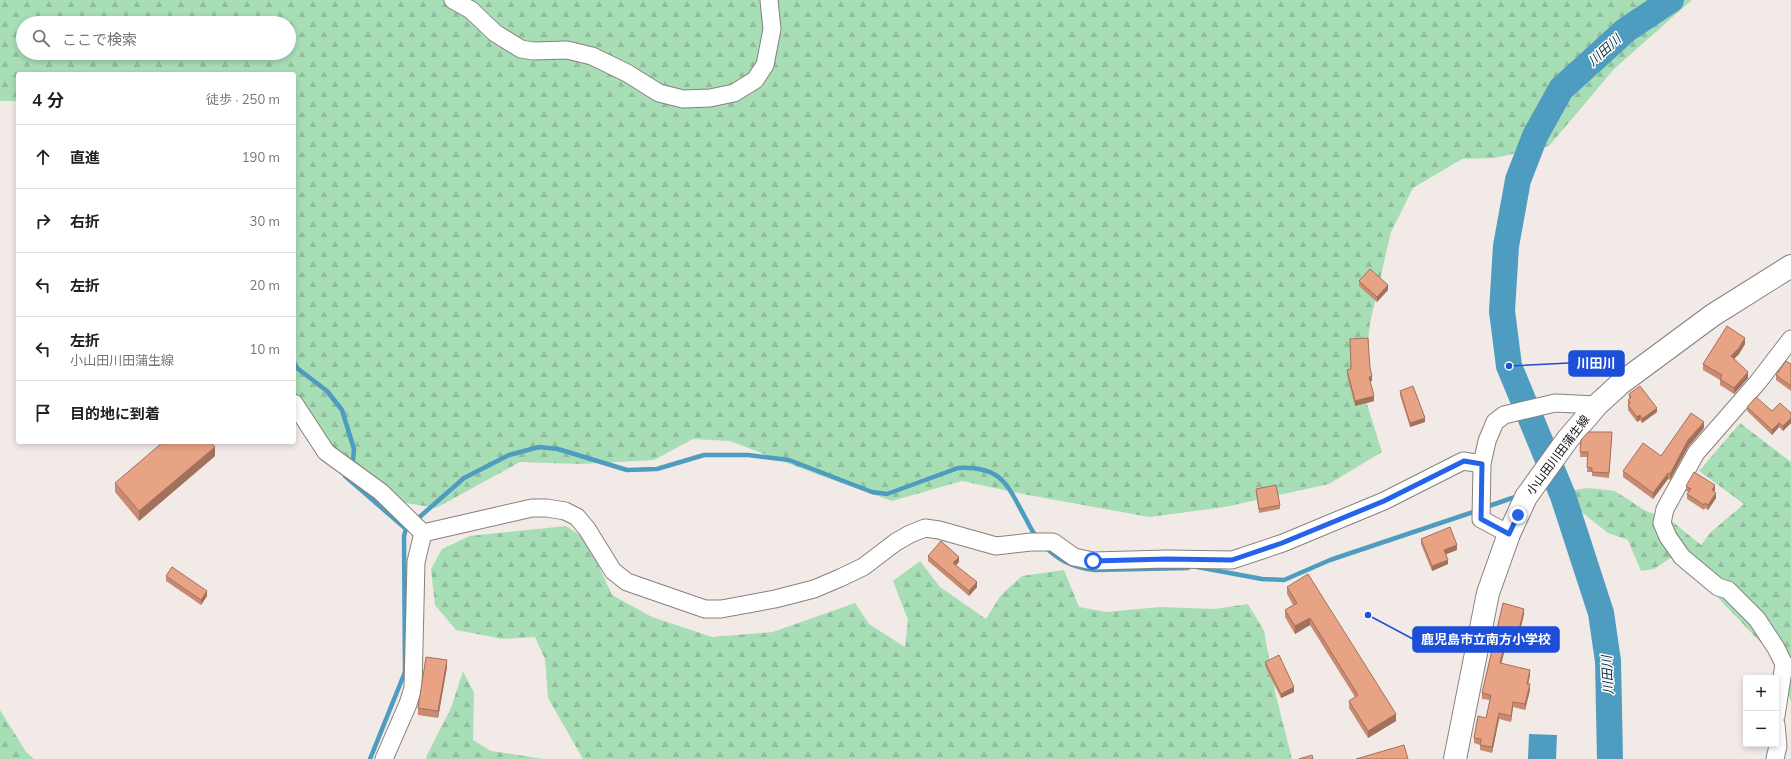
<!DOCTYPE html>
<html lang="ja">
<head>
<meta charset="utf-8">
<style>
	:root { --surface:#fff; --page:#f6f6f6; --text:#222; --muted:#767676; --line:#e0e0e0 }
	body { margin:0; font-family:Mulish,"Noto Sans JP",sans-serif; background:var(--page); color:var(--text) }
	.controls { position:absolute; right:12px; bottom:12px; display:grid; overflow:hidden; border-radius:4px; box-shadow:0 2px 6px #0003 }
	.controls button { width:36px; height:36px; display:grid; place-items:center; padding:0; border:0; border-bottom:1px solid var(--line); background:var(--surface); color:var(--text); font:20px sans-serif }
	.stop { position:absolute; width:12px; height:12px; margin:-9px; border:3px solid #2563eb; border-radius:50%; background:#fff }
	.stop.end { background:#2563eb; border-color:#fff; box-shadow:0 1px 4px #0008 }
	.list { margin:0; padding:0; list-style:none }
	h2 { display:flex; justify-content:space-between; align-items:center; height:52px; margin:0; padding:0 16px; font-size:17px }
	h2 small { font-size:13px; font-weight:400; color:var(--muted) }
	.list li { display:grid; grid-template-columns:26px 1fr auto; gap:12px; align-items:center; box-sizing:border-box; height:64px; padding:0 16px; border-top:1px solid var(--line) }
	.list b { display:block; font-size:15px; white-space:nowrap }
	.list p { margin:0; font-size:13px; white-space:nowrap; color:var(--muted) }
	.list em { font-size:13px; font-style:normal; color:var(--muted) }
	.icon { flex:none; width:22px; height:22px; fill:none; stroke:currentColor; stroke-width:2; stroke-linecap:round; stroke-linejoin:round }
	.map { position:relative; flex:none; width:1791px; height:759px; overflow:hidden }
	.search { position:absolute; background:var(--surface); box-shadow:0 2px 6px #0003; left:16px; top:16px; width:280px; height:44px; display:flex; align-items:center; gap:10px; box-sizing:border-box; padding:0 14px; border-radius:22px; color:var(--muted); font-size:15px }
	.panel { position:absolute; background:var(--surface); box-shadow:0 2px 6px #0003; left:16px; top:72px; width:280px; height:372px; border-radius:4px }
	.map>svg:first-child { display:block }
	.forest { fill:url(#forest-firs); fill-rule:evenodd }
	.water { fill:#4e9cc0 }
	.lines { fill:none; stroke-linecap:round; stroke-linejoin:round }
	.stream { stroke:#4e9cc0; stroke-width:4.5 }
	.river { stroke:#4e9cc0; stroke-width:26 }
	.minor-casing { stroke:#87807d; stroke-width:19 }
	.secondary-casing { stroke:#87807d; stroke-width:24 }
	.minor { stroke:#fff; stroke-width:17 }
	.secondary { stroke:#fff; stroke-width:22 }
	.wall { fill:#c88b72 }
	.shaded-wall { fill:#a2715c }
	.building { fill:#e8a284; stroke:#a2715c }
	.route { stroke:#2563eb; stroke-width:5 }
	.labels { text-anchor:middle; stroke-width:3; stroke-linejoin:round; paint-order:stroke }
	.street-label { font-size:12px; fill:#181615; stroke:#fff }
	.water-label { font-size:13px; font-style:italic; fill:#0a2f3e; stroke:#fff }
	.leader { fill:none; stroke:#1d4ed8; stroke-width:1.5 }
	.callout-dot { fill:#1d4ed8; stroke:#fff; stroke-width:1.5 }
	.callout { fill:#1d4ed8; stroke:#1d4ed8; stroke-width:1.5 }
	.callout-label { font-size:13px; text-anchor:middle; font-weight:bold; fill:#fff }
</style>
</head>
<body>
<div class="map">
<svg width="1791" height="759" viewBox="0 0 1791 759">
	<defs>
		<pattern id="forest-firs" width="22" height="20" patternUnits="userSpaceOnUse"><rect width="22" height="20" fill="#a7deb6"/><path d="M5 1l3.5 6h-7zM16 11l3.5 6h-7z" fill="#8fbe9c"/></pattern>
	</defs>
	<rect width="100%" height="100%" fill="#f2eae7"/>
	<path class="forest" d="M0,0H1692L1614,69L1549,146L1494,158L1462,159L1413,188L1391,232L1370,323L1363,391L1382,452L1329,484L1225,507L1149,517L1028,495L962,481L892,501L816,474L730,441L693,439L654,460L581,464L520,462L436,508L406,503L345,473L294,400V74H18V101H0ZM23,23H289V53H23Z
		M1740,423L1791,462V701L1767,649L1722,602L1689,563L1672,557L1654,569L1641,571L1628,540L1608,533L1574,506L1573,490L1589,488L1615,491L1644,510L1673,522L1701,545L1711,532L1744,504L1699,471Z
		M566,526L586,539L612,595L652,617L712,637L773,632L855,603L869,624L905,647L908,620L893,581L920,561L940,587L986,619L1001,595L1022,576L1064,570L1079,607L1106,612L1160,607L1215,609L1248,604L1264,631L1276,696L1292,759H583L548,698L545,659L535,637L503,639L456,630L435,605L431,569L442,549L470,536Z
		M463,671L474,693L473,740L491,751L544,759H427L426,757L451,708Z
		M0,710L26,752L34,759H0Z"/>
	<path class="water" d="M1529,734L1557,735L1556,759H1528Z"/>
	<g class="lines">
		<path class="stream" d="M294,362L297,368L327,391L342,410L354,449L353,461
			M345,476L406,529L410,526
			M1541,489L1558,483
			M1486,507L1518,496
			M415,521L464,478L509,455L539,447L558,449L627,470L657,469L704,455H748L789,460L872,492L887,494L958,468C1003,466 1007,485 1026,519C1029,525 1032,532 1037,537
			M1045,546C1058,561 1075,568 1095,570L1188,568
			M1197,567L1262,579L1284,580L1330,560L1479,510
			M370,759L405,672L404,536L406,529"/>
		<path class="river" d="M1610,759L1608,661L1601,613L1563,496L1509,366L1502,311L1506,246L1518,180L1535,136L1561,89L1626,30L1671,0"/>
		<defs>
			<path id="minor" d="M453,0L471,10L495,33L521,49L533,51L567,50L592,56L627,73L659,93L683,99L710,98L734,93L755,80L765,65L772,29L769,0
				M294,403L326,452L381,492L423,533
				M1482,464L1487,441L1495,422L1504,415L1555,403L1597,405
				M1776,716L1784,664L1776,648L1757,619L1728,590L1718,587L1682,557L1668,537L1662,523L1665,509L1696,453L1758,382L1791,339
				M384,759L408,704L413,688L416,562L423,533L532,508H547L565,511L577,517L587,529L613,571L627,582L705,609H721L775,599L814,589L840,578L863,567L896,542L910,534L925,528L939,530L996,546L1031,542H1053L1074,557L1093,561L1167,559L1232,560L1283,543L1384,501L1463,461L1482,464L1481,519L1509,534
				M1775,759L1778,746L1776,724"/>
			<path id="secondary" d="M1455,759L1488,593L1509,534L1526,497L1567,440L1597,405L1621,383L1713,315L1791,266"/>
		</defs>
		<use href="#minor" class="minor-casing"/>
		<use href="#secondary" class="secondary-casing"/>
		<use href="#minor" class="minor"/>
		<use href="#secondary" class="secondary"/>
	</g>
	<path class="wall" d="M1359,281L1388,290L1377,302L1359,286Z
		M1745,344L1739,354L1734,359L1748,378L1734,394L1720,385V380L1703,370V364Z
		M1791,364V391L1776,380V375Z
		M1370,368L1372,381H1370L1374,401L1355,406L1347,375V370Z
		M1400,391L1425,422L1410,427L1400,395Z
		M1629,394L1657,412L1642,423L1640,420L1637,422L1628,410V400L1629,399Z
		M1747,407L1772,411L1791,413V423L1783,431L1779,427L1772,435L1747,411Z
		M1704,428L1688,447L1670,480L1668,479L1653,499L1623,477V471L1661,456Z
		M1612,437L1609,478L1592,476V472H1587L1588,457H1580L1581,440Z
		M215,456L139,521L115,492V483Z
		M1686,486L1715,490L1714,491L1716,498L1708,510L1705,508L1704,510L1687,499V494L1689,492L1686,491Z
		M1256,489L1280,505V509L1259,513L1256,493Z
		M1421,539L1457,550L1446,554L1448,564L1432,571L1421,544Z
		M928,556L959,562L956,565L977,587L969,596L928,561Z
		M166,576L207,596L201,605L166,581Z
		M1287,587L1396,721L1368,738L1349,708V701L1355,697L1310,625L1295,634L1285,617V610L1293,605L1287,594Z
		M1503,603L1524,614L1517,644L1507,641L1501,663L1530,675L1528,684L1530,690L1525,710L1513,707L1511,722L1499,719L1492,753L1480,750V745L1474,743V738L1486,718L1490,700L1482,699V693Z
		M1265,662L1294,692L1281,698L1265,666Z
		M447,667L438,718L418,715V708Z"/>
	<path class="shaded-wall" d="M1388,285V290L1377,302V297Z
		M1745,338V344L1739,354L1731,362V356Z
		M1748,372V378L1734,394V388Z
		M1372,376V381L1369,382V377Z
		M1374,396V401L1355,406V401Z
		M1657,408V412L1642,423V419Z
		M1640,415V420L1637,422V417Z
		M1425,418V422L1410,427V423Z
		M1791,418V423L1783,431V426Z
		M1704,422V428L1688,447L1670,480V474L1688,440Z
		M1779,423V427L1772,435V430Z
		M215,447V456L139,521V511Z
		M1668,473V479L1653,499V493Z
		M1715,485V490L1712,495V490Z
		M1716,493V498L1708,510V505Z
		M1457,545V550L1444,555V550Z
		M959,557V562L953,568V563Z
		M1448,560V564L1432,571V566Z
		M977,582V587L969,596V591Z
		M207,591V596L201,605V600Z
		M1524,609V614L1517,644V638Z
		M1310,618V625L1295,634V626Z
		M1507,635V641L1500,669V663Z
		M447,660V667L438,718V711Z
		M1530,670V675L1527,690V684Z
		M1530,684V690L1525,710V704Z
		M1294,687V692L1281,698V694Z
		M1513,702V707L1511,722V716Z
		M1499,713V719L1492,753V747Z
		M1396,714V721L1368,738V731Z"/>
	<path class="building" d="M1370,269L1388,285L1377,297L1359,281Z
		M1727,326L1745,338L1739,348L1731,356L1748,372L1734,388L1720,379L1722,375L1703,364Z
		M1368,338L1370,368L1372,376L1369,377L1374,396L1355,401L1347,370L1351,369L1350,339Z
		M1786,361L1791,364V386L1776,375Z
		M1413,386L1425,418L1410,423L1400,391Z
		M1640,386L1657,408L1642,419L1640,415L1637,417L1628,405L1630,403L1628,400L1631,397L1629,394Z
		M1756,397L1772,411L1780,403L1791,413V418L1783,426L1779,423L1772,430L1747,407Z
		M1691,413L1704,422L1688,440L1670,474L1668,473L1653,493L1623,471L1643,443L1661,456Z
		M1588,432H1612L1609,473L1592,472V468L1587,467L1588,452H1580L1581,440Z
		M163,442H211L215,447L139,511L115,483Z
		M1694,472L1715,485L1712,490L1716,493L1708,505L1705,503L1704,505L1687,494L1691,489L1686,486Z
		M1276,485L1280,505L1259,509L1256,489Z
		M1450,527L1457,545L1444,550L1448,560L1432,566L1421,539Z
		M941,541L959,557L953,563L977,582L969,591L928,556Z
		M172,567L207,591L201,600L166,576Z
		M1308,574L1396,714L1368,731L1349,701L1358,695L1310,618L1295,626L1285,610L1297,603L1287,587Z
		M1503,603L1524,609L1517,638L1507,635L1500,663L1530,670L1527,684H1530L1525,704L1513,702L1511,716L1499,713L1492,747L1480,745L1481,739L1474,738L1478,716L1486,718L1491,695L1482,693Z
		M1279,655L1294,687L1281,694L1265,662Z
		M426,657L447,660L438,711L418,708Z
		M1404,745L1408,759H1356Z
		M1312,755L1313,759H1299Z"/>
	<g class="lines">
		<path class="route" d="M1093,561L1167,559L1232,560L1282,543L1384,501L1464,461L1482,464L1481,519L1509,534L1518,515"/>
	</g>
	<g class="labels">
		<g class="street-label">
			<text transform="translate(1558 455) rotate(-53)" y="4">小山田川田蒲生線</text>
		</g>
		<g class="water-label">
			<text transform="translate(1604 50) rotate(-42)" y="5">川田川</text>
			<text transform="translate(1607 675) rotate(-93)" y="5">川田川</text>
		</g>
	</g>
	<path class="leader" d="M1509 366L1569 363M1368 615L1413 639"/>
	<g class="callout-dot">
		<circle cx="1509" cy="366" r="4"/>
		<circle cx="1368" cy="615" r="4"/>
	</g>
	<g class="callout">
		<rect x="1569" y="351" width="55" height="25" rx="4"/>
		<rect x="1413" y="627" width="146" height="25" rx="4"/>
	</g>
	<g class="callout-label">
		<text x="1596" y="368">川田川</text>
		<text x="1486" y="644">鹿児島市立南方小学校</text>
	</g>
</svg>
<div class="controls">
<button>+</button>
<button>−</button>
</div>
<div class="stop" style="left:1093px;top:561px"></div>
<div class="stop end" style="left:1518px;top:515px"></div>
<div class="search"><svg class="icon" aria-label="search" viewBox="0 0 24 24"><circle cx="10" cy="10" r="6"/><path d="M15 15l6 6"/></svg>ここで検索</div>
<section class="panel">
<h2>4 分<small>徒歩 · 250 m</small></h2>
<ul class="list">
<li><svg class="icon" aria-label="ahead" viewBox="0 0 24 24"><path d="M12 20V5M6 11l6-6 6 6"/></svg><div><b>直進</b></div><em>190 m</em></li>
<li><svg class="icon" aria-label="right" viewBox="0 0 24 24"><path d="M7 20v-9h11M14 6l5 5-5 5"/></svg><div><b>右折</b></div><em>30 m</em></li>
<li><svg class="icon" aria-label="left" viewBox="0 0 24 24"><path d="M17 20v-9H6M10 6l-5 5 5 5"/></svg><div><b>左折</b></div><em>20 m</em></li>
<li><svg class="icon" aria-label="left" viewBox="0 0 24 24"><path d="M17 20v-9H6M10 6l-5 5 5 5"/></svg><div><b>左折</b><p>小山田川田蒲生線</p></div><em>10 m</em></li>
<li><svg class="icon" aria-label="arrive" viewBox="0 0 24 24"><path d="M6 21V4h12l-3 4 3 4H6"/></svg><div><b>目的地に到着</b></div></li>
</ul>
</section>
</div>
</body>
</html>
